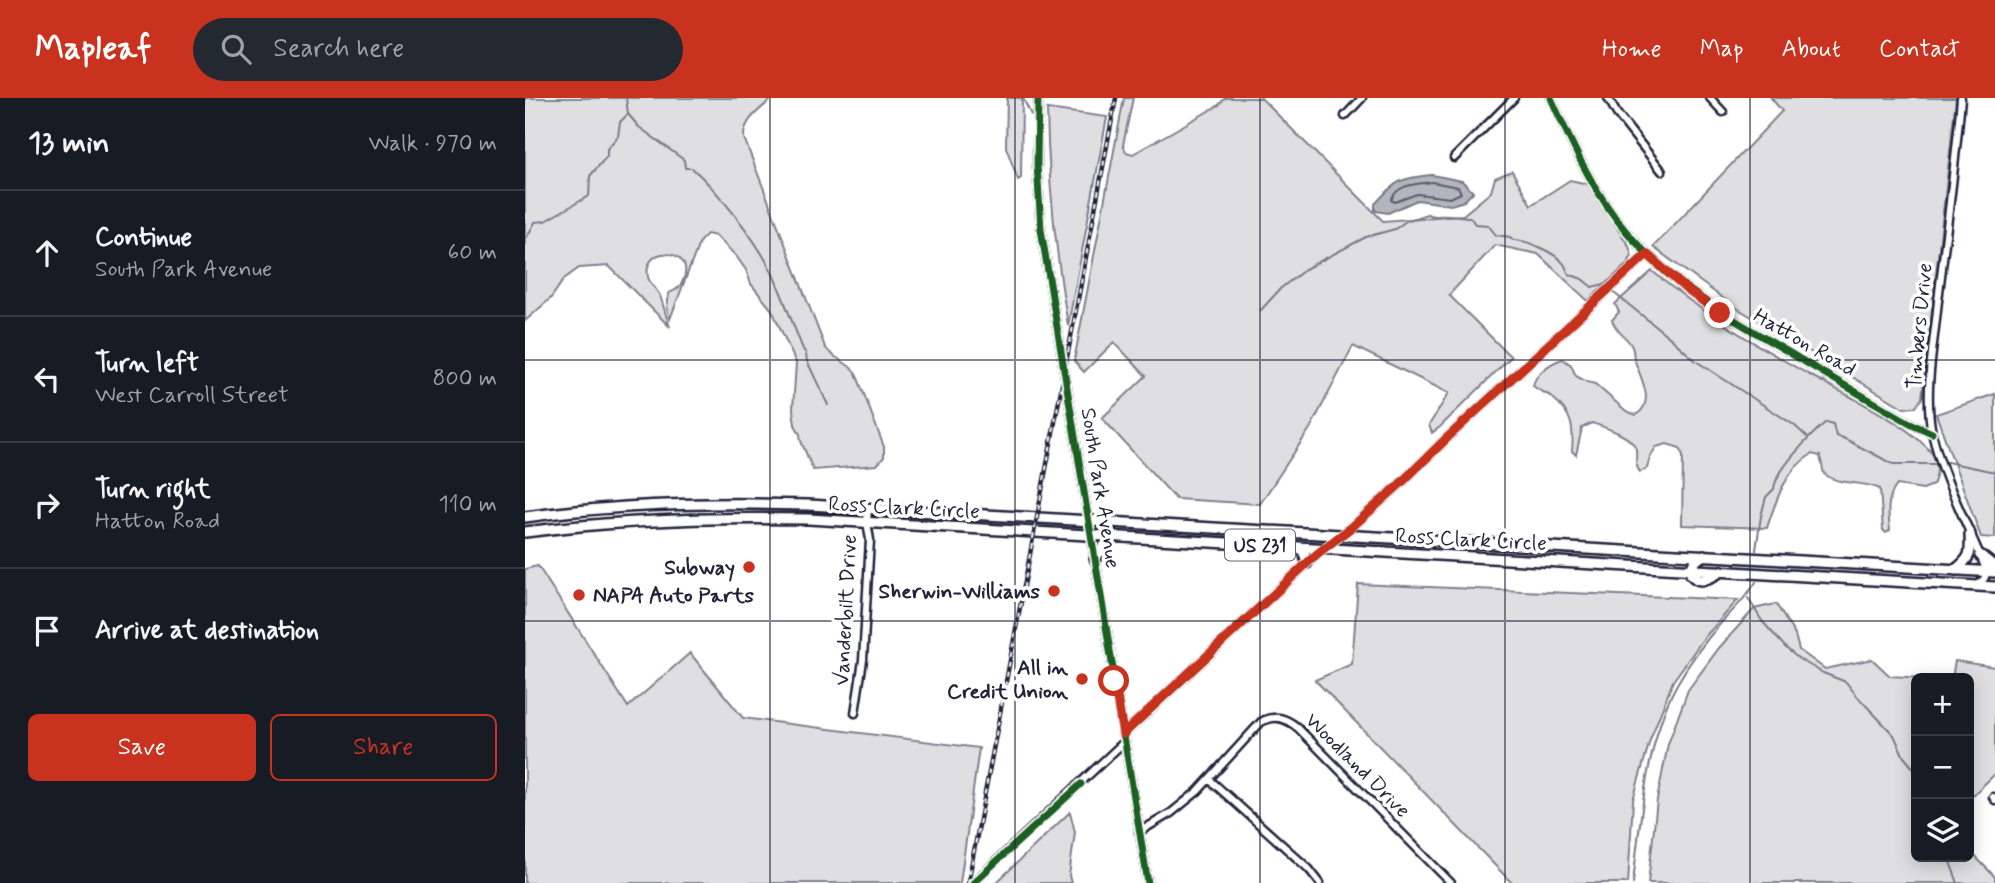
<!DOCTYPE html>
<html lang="en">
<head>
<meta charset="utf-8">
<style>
	:root { --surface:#171b24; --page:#242831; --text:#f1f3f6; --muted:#9ea1a6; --line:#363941; --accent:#c8321e }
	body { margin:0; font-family:Mynerve,sans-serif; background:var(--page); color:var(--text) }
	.controls { position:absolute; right:21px; bottom:21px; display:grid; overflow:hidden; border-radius:10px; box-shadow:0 4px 18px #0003 }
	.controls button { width:63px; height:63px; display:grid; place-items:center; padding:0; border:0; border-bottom:2px solid var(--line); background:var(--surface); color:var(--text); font:35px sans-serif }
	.stop { position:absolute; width:21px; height:21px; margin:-16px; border:5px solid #c8321e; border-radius:50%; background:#fff }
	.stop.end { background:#c8321e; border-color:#fff; box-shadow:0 2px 7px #0008 }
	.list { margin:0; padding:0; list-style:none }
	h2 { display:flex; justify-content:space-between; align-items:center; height:91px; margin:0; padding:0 28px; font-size:30px }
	h2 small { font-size:23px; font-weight:400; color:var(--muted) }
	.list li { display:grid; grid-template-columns:46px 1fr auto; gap:21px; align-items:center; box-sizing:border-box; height:126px; padding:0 28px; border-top:2px solid var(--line) }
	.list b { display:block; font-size:26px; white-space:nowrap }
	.list p { margin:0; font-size:23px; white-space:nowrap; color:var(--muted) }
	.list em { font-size:23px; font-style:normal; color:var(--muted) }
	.actions { display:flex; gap:14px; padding:21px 28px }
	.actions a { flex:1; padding:16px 0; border:2px solid var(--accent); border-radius:10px; text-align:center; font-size:24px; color:var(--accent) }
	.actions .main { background:var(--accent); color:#fff }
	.icon { flex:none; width:38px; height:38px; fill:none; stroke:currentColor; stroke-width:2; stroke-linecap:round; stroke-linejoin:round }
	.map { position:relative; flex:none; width:1470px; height:785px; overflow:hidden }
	header { display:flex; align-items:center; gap:42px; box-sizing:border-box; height:98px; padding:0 35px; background:var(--accent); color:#fff }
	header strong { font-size:33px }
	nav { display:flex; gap:38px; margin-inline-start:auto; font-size:24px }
	.search { width:490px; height:63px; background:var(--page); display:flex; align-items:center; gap:18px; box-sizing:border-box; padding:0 24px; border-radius:38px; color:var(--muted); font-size:26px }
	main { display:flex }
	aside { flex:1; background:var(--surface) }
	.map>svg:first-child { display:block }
	.green { fill:#dfdfe2; stroke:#80808e; stroke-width:2 }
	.water { fill:#b4b4bc; stroke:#7a7a88; stroke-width:2 }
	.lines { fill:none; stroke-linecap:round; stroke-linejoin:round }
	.shore { stroke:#5c5c6f; stroke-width:2 }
	.stream { stroke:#7a7a88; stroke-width:2 }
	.minor-casing { stroke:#22223b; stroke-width:11 }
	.highway-casing { stroke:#22223b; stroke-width:14 }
	.minor { stroke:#fff; stroke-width:6 }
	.highway { stroke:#fff; stroke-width:9 }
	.rail-casing { stroke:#22223b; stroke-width:4.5 }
	.rail { stroke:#fff; stroke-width:2; stroke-dasharray:5; stroke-linecap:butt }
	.cycleway-casing { stroke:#fff; stroke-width:11 }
	.cycleway { stroke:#1b5e20; stroke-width:7 }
	.route { stroke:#c8321e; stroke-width:9 }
	.grid { fill:none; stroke:#22223b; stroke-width:2; stroke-opacity:0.55 }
	.poi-dot { fill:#c8321e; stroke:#fff; stroke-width:2.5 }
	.labels { text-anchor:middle; stroke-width:7; stroke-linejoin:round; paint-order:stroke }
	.shield { fill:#fff; stroke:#646476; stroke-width:2 }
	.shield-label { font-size:19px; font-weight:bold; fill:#22223b }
	.street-label { font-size:21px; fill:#22223b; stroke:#fff }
	.poi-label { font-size:21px; font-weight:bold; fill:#22223b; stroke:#fff; text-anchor:end }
</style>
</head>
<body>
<header>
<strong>Mapleaf</strong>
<div class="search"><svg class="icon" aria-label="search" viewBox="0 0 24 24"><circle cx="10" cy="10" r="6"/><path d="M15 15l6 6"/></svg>Search here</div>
<nav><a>Home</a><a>Map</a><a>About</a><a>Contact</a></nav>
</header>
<main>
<aside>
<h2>13 min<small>Walk · 970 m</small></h2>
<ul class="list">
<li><svg class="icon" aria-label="ahead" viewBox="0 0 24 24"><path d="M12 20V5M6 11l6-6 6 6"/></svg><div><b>Continue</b><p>South Park Avenue</p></div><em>60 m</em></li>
<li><svg class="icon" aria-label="left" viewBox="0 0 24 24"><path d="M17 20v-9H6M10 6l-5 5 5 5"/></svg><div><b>Turn left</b><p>West Carroll Street</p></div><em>800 m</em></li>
<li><svg class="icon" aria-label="right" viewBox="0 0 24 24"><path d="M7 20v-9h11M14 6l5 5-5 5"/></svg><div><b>Turn right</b><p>Hatton Road</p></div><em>110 m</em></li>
<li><svg class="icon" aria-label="arrive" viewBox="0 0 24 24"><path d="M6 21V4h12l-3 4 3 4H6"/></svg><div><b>Arrive at destination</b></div></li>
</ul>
<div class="actions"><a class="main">Save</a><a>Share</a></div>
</aside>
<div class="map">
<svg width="1470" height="785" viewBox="0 0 1470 785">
	<rect width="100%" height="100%" fill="#fff"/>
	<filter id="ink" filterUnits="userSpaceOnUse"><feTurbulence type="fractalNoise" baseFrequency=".0143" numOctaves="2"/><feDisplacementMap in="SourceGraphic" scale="14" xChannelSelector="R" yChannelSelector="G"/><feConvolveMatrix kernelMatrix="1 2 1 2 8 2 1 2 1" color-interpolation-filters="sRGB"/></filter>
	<g filter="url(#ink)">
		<path class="green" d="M0,0H248C235,12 218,22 219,40L300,249C308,261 322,263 331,275L359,349V359L352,367L288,372L276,343L275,336L270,327L268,311L271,265L247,212L226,186L221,172L211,158L191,138L182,136L175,143L145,221L142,210L144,195C152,192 156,189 159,180C169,150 117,146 123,179C125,187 132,191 135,198C139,208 141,219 145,229L84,168L54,170L39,181L26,200L0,223Z
			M482,0H497L496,80L493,82L481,49Z
			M599,0H608L598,47L601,54L608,56L694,7L700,0H736L858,123L938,117L966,94L970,80L987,73L1006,107L1045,82L1063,86L1104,148L1107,158L1101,167L1063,203L1013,156L970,147L924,197L986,259L915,329L907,335L904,327L924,295L828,248L786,329L735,406L651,401L577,320L621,278L589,244L559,274L549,263Z
			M1246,0H1431L1397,300L1391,309L1379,310L1210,209L1128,149L1257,13Z
			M522,11L582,19L543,228C531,156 523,84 522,11Z
			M1127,173C1178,216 1234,249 1292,281C1325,299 1381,325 1405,353C1414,363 1413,376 1408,387L1398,391L1372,387C1361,400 1363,416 1365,432L1361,435L1358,432L1355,391C1336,382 1315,388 1299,376L1295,358L1287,356C1260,372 1251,402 1242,430L1157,427L1158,358L1155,350L1142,346L1131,349L1125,360L1122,370L1115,374C1109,366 1112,361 1111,351C1108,338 1079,329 1067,325L1057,330L1051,357L1047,353C1049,329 1047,316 1028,300C1022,295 1014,293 1008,288C1010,275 1027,264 1038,261L1046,267L1051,278L1062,284L1070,286L1101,313L1111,317C1132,304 1114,278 1109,260C1108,257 1109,253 1107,249C1103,239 1092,236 1087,222L1094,214L1090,206Z
			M1470,296V440L1456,439L1411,316Z
			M13,468L103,609L165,555L218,620L454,650L435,785H0V471Z
			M833,486L1213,502L1179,540L1148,583L1125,642L1108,702L1103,785H987L790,582L827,566Z
			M1251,506L1270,537L1274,552L1300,571L1347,561L1365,578L1398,580H1391V759H1444V752L1470,779V785H1123L1132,702L1143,646L1163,592L1194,550L1229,511Z
			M1430,563L1470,569V676L1444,701V580H1427Z
			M545,714L550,734L544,778L546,785H471Z"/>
		<path class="water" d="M907,77L937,83L948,94L939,103L926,107L892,102L863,115L850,113V106C873,81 874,81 907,77Z"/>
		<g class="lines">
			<path class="shore" d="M907,84L933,89L936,95L925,100L892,96L870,104L866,102C872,86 891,86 907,84Z"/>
			<path class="stream" d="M498,0L506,17
				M103,16L114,29L159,62L160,70H167C193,93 230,140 246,172C258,197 267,225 278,251L281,256L282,263L303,307
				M0,139H2L10,124L20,123L64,98L65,78L82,58V51L93,38L95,24L103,16L101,0
				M1089,195L1143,238L1171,263L1269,327L1282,339
				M736,212L756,190L782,170L841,139L870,131L881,123L902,116L907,118C917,114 934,119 945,119L950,126L963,127L971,137L985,139L988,142C1000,141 1031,155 1039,166C1041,169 1042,173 1044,176L1057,181L1067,189L1079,186
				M1422,364L1470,374
				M1231,452L1236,418L1241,399L1249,391C1250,373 1286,337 1301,324L1308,326L1311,338L1318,340L1368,366H1414
				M1223,500L1237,523L1261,550L1274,561L1298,575L1321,584L1331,597L1369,637L1379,659L1390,672L1391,681
				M1423,759L1433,785
				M1108,785C1115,724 1122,640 1152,586C1164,565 1180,543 1196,525C1209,511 1221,500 1231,484"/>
			<defs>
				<path id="minor" d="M513,0L512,66L516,131L623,785
					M1026,0C1045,42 1064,85 1092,122C1138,182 1196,215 1260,252C1301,277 1343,301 1385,325L1407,335
					M1083,0L1092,16L1137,73
					M1185,0L1198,14
					M1436,0C1430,71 1420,142 1412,212C1408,252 1399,295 1407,335C1418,382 1444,429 1462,474L1459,481L1452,488
					M820,18L837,0
					M929,60L989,0
					M330,615L338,562L345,442L342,424L343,410
					M598,637L792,456L828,428L874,387L923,339L1122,156
					M685,682L784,771L795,785
					M1468,699L1470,702
					M614,734L646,715L673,693L736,624C750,616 761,620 773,630L926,785
					M448,785L599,644"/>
				<path id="highway" d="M0,419C94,406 189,404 283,407L1470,474
					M0,434C94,422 188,419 283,421L1470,489
					M774,449L779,454L782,465
					M1179,457C1171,462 1166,466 1166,476C1175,488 1186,479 1197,473
					M1455,457L1470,469
					M570,461L579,448L590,438
					M1430,472C1446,460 1446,456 1445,436"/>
			</defs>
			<use href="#minor" class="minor-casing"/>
			<use href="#highway" class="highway-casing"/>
			<use href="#minor" class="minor"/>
			<use href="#highway" class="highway"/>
			<defs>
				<path id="rail" d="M443,785L591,0"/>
			</defs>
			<use href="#rail" class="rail-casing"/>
			<use href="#rail" class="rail"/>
			<defs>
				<path id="cycleway" d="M513,0L512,66L516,131L623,785
					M1026,0C1045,42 1064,85 1092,122C1138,182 1196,215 1260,252C1301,277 1343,301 1385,325L1407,335
					M598,637L792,456L828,428L874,387L923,339L1122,156
					M448,785L556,686"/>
			</defs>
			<use href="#cycleway" class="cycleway-casing"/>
			<use href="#cycleway" class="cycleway"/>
		</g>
	</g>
	<g class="lines" filter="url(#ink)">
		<path class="route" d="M589,583L598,636L792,456L828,428L874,387L923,339L1122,156L1162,192L1195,215"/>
	</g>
	<path class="grid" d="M245,0V785M490,0V785M735,0V785M980,0V785M1225,0V785M0,262H1470M0,523H1470"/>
	<g class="poi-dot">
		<circle cx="224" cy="469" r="7"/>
		<circle cx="529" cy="493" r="7"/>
		<circle cx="54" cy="497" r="7"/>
		<circle cx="557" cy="581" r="7"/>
	</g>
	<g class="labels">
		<rect class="shield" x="700" y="431.5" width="70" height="31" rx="5"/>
		<g class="shield-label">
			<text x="735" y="454">US 231</text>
		</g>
		<g class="street-label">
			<text transform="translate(1394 228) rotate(-85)" y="7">Timbers Drive</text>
			<text transform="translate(1280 244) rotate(30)" y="7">Hatton Road</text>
			<text transform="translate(576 390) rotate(81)" y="7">South Park Avenue</text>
			<text transform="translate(379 409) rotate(3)" y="7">Ross Clark Circle</text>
			<text transform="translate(946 441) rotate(3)" y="7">Ross Clark Circle</text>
			<text transform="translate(320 512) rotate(-87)" y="7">Vanderbilt Drive</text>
			<text transform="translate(833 667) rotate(45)" y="7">Woodland Drive</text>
		</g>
		<g class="poi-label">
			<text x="210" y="476">Subway</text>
			<text x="515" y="500">Sherwin-Williams</text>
			<text x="68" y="504" text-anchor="start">NAPA Auto Parts</text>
			<text x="543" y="576">All in<tspan x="543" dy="24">Credit Union</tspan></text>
		</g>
	</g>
</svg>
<div class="controls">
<button>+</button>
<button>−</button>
<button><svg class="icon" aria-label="layers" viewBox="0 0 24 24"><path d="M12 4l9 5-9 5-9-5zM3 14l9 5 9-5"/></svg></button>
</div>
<div class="stop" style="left:589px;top:583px"></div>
<div class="stop end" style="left:1195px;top:215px"></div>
</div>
</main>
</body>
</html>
